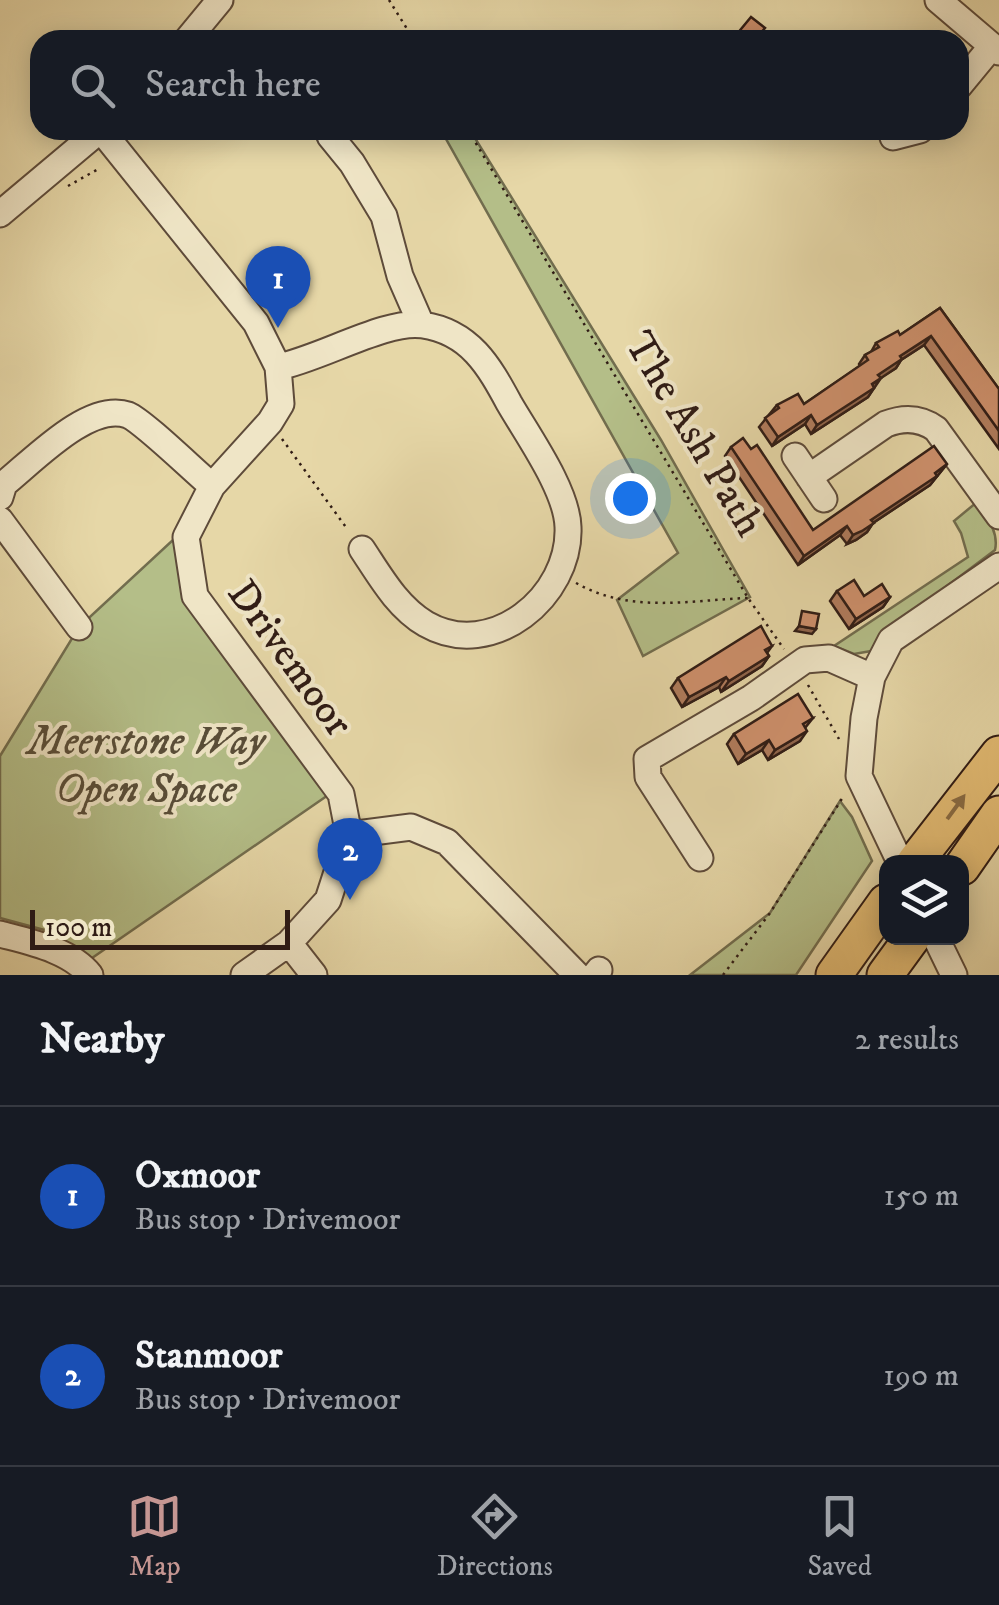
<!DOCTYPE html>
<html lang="en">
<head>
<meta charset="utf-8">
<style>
	:root { --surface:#171b24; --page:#242831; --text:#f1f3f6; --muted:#9ea1a6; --line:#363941; --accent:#c59692 }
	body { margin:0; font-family:"IM FELL DW Pica",serif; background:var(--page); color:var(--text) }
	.controls { position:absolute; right:30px; bottom:30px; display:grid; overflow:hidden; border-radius:20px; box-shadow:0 5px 25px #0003 }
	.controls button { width:90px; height:90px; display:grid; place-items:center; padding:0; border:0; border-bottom:2px solid var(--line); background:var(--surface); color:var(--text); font:50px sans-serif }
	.scale { position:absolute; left:30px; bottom:25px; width:260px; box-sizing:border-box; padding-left:10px; border:5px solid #301c15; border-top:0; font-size:28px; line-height:35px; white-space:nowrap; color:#301c15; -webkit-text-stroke:8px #efe5c6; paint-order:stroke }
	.you { position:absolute; left:630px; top:498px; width:35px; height:35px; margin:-25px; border:8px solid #fff; border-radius:50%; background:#1a73e8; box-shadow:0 0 0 15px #1a73e833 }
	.badge { display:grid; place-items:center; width:65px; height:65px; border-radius:50%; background:var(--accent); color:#fff; font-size:32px; font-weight:700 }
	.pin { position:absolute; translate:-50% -82px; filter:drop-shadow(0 2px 5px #0008) }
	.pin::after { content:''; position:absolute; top:52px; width:35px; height:30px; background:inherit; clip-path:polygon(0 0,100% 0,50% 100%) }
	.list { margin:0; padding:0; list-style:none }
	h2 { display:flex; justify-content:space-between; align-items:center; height:130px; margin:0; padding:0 40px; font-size:42px }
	h2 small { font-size:32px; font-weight:400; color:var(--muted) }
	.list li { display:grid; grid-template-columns:65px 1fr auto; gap:30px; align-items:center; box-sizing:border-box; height:180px; padding:0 40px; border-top:2px solid var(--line) }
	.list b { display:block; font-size:38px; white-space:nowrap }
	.list p { margin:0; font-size:32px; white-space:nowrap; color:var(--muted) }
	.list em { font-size:32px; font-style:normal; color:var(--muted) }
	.icon { flex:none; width:55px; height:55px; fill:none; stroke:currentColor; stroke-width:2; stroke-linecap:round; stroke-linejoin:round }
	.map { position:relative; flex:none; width:999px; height:975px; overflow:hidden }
	.search { position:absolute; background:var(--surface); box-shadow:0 5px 25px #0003; left:30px; right:30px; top:30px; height:110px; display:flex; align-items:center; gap:25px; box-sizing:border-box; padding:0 35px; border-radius:30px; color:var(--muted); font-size:38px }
	.sheet { height:490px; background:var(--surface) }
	nav { display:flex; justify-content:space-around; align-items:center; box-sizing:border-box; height:140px; border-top:2px solid var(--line); background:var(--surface); font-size:28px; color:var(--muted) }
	nav a { display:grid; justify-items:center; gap:5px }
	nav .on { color:var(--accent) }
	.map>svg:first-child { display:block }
	.green { fill:#b4be88; stroke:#726d4e; stroke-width:2.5 }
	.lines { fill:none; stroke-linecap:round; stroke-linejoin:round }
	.minor-casing { stroke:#5e4b3a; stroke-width:29 }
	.highway-casing { stroke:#301c15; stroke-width:39 }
	.path { stroke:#301c15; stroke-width:2.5; stroke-dasharray:2.5 5; stroke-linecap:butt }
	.minor { stroke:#efe5c6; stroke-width:25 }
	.highway { stroke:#e3bc74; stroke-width:35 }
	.wall { fill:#b17c5d; stroke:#301c15; stroke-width:2.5 }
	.shaded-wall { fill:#90654c; stroke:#301c15; stroke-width:2.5 }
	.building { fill:#ce906c; stroke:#301c15; stroke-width:2.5 }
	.oneway { fill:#8a6c44 }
	.labels { text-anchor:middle; stroke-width:8; stroke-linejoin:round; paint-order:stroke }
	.street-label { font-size:42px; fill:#301c15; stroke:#efe5c6 }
	.park-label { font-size:42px; font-style:italic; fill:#584d38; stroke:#efe5c6 }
</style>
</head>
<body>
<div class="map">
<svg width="999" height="975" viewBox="0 0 999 975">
	<rect width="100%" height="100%" fill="#e6d7a7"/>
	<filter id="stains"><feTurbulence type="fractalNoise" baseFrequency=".002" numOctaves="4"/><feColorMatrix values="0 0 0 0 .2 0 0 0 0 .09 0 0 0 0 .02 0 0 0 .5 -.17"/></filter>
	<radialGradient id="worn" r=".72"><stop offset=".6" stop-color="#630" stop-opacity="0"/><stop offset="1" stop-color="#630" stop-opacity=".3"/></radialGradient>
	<path class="green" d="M441,130H470L661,440L750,597L643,656L617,600L678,553Z
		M977,502C987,517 999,532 995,550L910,614L871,651L854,654L834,646L968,557L961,533L954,521Z
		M174,539L183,595L334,791L92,958L48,931L0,918V756L79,627Z
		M840,801L852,817L872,861L796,975H690L770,913Z"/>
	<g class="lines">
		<defs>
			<path id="minor" d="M938,0L999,52
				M187,40L220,0
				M959,86L992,46
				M101,130L256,323L278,367L281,404L270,422L212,486L186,537L195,596L341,794L349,835L328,900L289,943L244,975
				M340,130L330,136L352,163L384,216L400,276L421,324
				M893,137L920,130
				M0,214L100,130
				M278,367C320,359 387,319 423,325C470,332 489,366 509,403C528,436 567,490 568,527C571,596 492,662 426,624C397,607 380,576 362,549
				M795,456L824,499
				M809,477L886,424C904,417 921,418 936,429L999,516
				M0,497L4,484C33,461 89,401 128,415C144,422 195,472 212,486
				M0,520L79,627
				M349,835L411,827L447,842L577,975
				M700,858L648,777L647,759L751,698L805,660L829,658L872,677
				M900,862L859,776L864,718L872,677L891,640L999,566
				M0,934C30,942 70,950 90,975
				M936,938L954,975
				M289,943L314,975
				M595,975L599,970"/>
			<path id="highway" d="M915,862L999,754
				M962,867L999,814
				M834,975L886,902
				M885,975L912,938"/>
		</defs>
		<use href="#minor" class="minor-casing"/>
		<use href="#highway" class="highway-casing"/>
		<path class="path" d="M389,0L414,40
			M468,130L748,598L784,649
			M68,186L100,168
			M282,439L348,530
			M576,583C631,614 689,600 748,598
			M808,685L839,739
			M723,975L770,913L843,797"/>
		<use href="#minor" class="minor"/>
		<use href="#highway" class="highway"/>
	</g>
	<path class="wall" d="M940,308L999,389V449L924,345L901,360L896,368L880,378L868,397L811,434L805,424L772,446L759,427L777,405L804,404L860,366L859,364L865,355L871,352L876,343L900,335Z
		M731,447L751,449L813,530L947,464L930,485L873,523L867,532L856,540L847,544L840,535L798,565L725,456Z
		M837,591L864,596L890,597L883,607L849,629L830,601Z
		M772,646L767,653L769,656L762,666L721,692L719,687L682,707L671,688L678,678Z
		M813,718L805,728L800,741L768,760L762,750L738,764L727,744L734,734Z"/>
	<path class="shaded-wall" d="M931,336L924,345L901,360L896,368L872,384L878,375L900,356Z
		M881,378L868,397L811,434L817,425Z
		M811,415L805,424L772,446L778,437Z
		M947,464L930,485L873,523L867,532L856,540L847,544L853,535L871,520Z
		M847,526L840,535L798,565L804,556Z
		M890,597L883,607L849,629L856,619Z
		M799,626L816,629L812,634L795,631Z
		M769,656L762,666L721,692L729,681Z
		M726,677L719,687L682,707L689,697Z
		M807,731L800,741L768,760L775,750Z
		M769,740L762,750L738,764L746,754Z"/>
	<path class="building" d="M751,17L765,28L755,40H732Z
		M940,308L999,389V431L931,336L900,356L902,359L878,375L881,378L872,384L874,388L817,425L811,415L778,437L765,418L779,408L777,405L798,394L804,404L868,360L865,355L879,347L876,343L898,331L900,335Z
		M743,438L751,449L757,445L813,530L934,446L947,464L935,473L937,476L871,520L874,523L862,531L853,535L847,526L804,556L731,447Z
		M854,580L864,596L882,584L890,597L856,619L837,591Z
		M802,611L819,614L816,629L799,626Z
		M761,626L772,646L765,650L769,656L729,681L726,677L689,697L678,678Z
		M798,694L813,718L803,724L807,731L775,750L769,740L746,754L734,734Z"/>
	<defs><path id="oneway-solid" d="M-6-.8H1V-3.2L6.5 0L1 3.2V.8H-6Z" transform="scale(2.5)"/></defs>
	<use class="oneway" href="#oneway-solid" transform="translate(956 807) rotate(-54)"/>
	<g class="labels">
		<g class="street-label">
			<text transform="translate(696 433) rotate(59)" y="15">The Ash Path</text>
			<text transform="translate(292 657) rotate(54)" y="15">Drivemoor</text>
		</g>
		<g class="park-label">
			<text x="146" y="754">Meerstone Way<tspan x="146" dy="48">Open Space</tspan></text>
		</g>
	</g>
	<rect width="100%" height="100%" filter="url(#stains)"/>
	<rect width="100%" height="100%" fill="url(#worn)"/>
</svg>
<div class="controls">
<button><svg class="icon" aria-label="layers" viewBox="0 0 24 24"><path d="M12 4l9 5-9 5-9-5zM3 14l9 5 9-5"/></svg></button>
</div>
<div class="scale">100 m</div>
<div class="you"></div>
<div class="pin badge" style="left:278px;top:328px;background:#1a4fb4">1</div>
<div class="pin badge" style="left:350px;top:900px;background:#1a4fb4">2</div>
<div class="search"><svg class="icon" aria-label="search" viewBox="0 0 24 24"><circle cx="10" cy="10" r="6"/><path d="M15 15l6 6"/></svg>Search here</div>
</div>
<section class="sheet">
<h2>Nearby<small>2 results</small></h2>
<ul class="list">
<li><span class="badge" style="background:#1a4fb4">1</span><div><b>Oxmoor</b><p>Bus stop · Drivemoor</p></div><em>150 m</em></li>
<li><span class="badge" style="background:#1a4fb4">2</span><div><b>Stanmoor</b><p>Bus stop · Drivemoor</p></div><em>190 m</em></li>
</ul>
</section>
<nav>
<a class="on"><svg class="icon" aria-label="map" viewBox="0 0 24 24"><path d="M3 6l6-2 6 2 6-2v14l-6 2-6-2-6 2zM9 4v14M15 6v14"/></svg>Map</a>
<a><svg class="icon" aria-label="directions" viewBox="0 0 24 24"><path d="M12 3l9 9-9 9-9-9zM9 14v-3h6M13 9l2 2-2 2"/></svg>Directions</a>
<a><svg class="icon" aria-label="saved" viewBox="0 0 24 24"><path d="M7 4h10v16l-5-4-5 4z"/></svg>Saved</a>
</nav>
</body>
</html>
